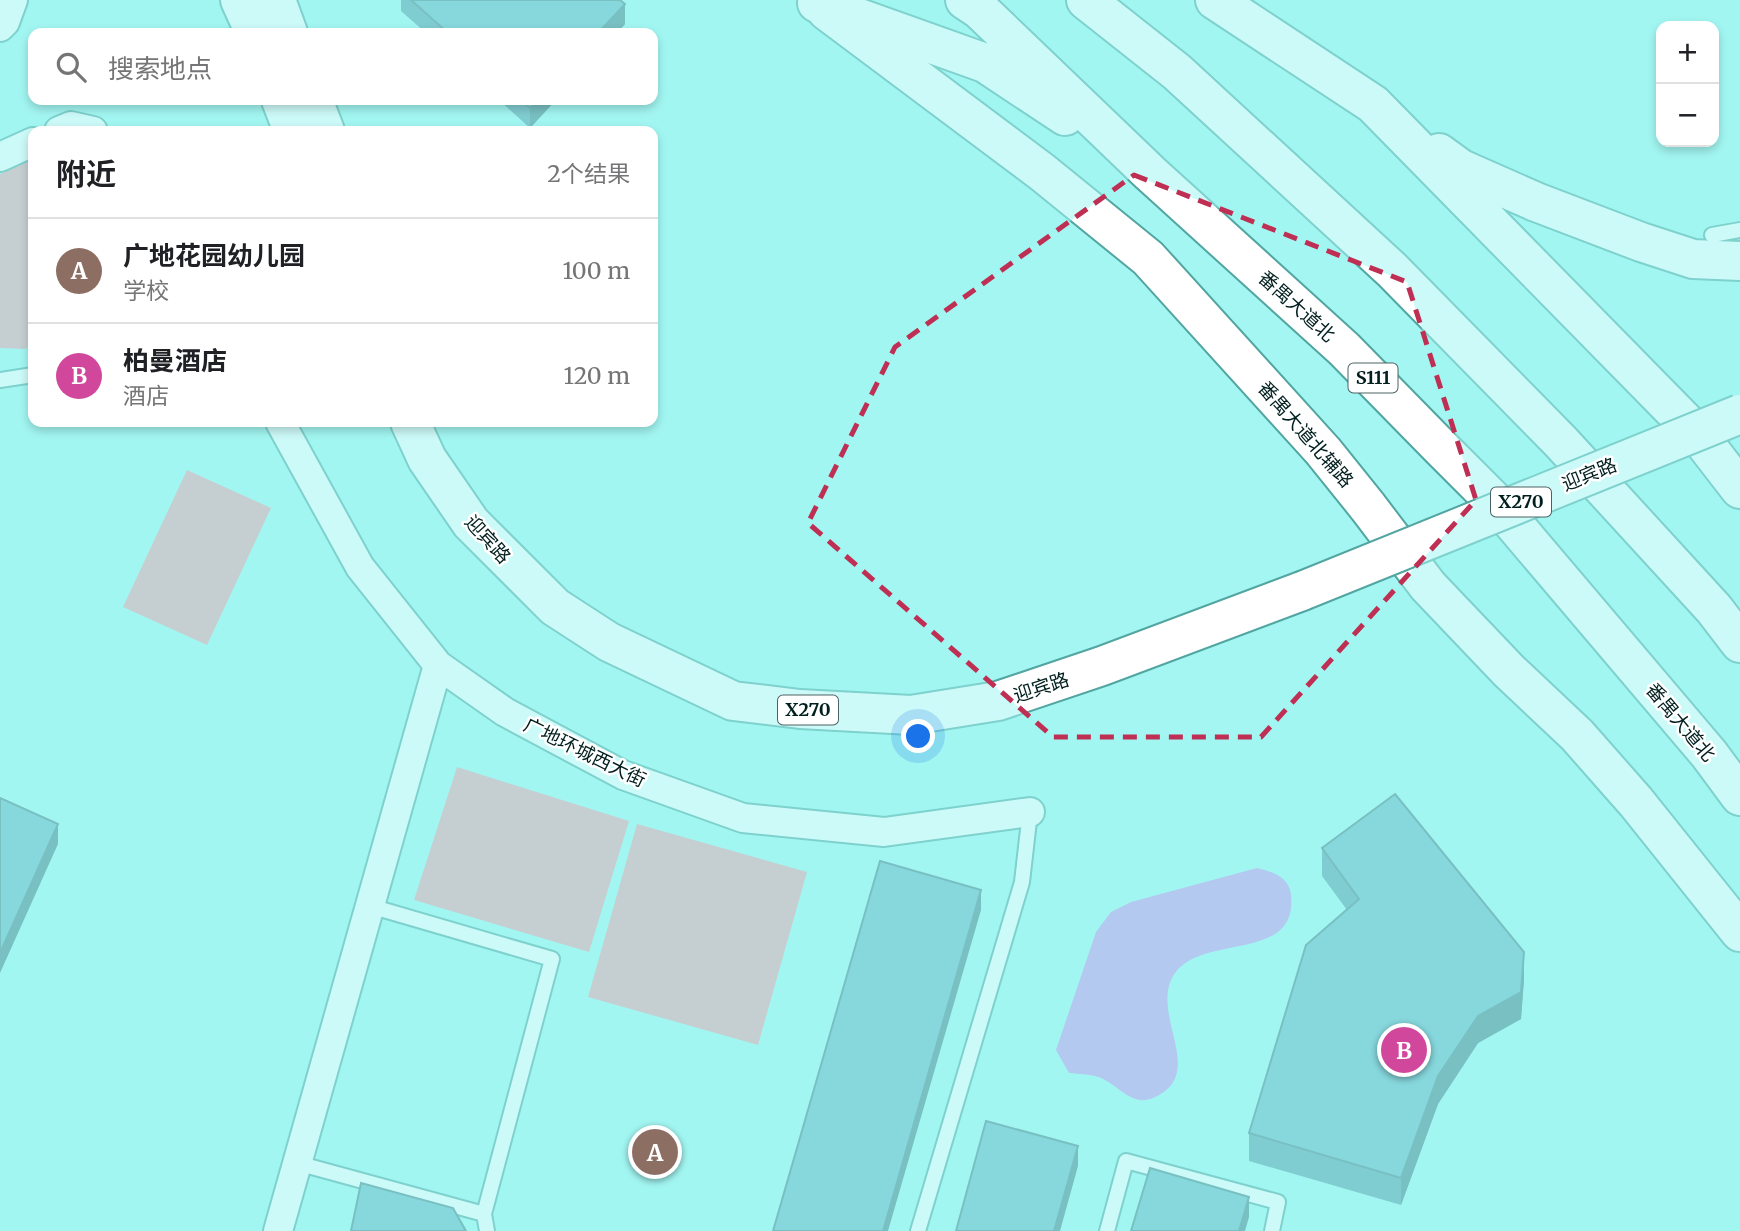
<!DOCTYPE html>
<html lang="zh">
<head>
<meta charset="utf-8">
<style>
	:root { --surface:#fff; --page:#f2f2f2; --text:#202124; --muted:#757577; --line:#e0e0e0; --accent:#0b8043 }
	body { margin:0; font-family:Merriweather,"Noto Sans SC",serif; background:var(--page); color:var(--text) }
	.controls { position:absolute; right:21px; top:21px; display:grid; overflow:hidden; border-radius:14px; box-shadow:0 4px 10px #0003 }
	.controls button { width:63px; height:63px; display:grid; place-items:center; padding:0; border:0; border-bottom:2px solid var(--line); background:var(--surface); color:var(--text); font:35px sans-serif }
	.you { position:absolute; left:919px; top:737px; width:24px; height:24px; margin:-18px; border:5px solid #fff; border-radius:50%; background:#1a73e8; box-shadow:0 0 0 10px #1a73e833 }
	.badge { display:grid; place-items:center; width:46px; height:46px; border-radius:50%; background:var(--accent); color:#fff; font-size:23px; font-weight:700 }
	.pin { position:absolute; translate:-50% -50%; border:4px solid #fff; box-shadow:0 2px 7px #0006 }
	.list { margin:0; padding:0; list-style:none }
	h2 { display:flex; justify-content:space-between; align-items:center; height:91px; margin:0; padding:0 28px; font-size:30px }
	h2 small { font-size:23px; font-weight:400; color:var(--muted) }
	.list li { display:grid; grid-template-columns:46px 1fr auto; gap:21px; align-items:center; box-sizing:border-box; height:105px; padding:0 28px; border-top:2px solid var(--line) }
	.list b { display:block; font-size:26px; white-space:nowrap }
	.list p { margin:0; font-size:23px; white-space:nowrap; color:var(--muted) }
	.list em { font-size:23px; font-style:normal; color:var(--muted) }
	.icon { flex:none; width:38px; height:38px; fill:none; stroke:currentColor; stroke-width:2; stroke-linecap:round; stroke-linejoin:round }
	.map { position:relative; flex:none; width:1740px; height:1231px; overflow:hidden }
	.search { position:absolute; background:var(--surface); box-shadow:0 4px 10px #0003; left:28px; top:28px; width:630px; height:77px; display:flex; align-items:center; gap:18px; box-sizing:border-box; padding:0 24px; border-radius:14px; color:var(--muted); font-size:26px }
	.panel { position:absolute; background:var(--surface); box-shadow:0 4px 10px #0003; left:28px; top:126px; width:630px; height:301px; border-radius:14px }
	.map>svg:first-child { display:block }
	.green { fill:#f09fa9 }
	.water { fill:#c892eb }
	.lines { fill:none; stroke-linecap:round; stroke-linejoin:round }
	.lane-casing { stroke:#52a5a1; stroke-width:18 }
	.street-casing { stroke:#52a5a1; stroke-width:32 }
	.primary-casing { stroke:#52a5a1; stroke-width:42 }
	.highway-casing { stroke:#52a5a1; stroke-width:42 }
	.lane { stroke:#fff; stroke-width:14 }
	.street { stroke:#fff; stroke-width:28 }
	.primary { stroke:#fff; stroke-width:38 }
	.highway { stroke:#fff; stroke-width:38 }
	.primary-bridge-casing { stroke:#52a5a1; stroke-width:42; stroke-linecap:butt }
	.primary-bridge { stroke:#fff; stroke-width:38 }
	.wall { fill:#579ba8 }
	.shaded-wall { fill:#477e88 }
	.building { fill:#65b4c3; stroke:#477e88; stroke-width:2 }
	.marked { fill:none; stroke:#bf2f53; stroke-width:5; stroke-dasharray:14 9; stroke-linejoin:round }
	.labels { text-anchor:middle; stroke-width:5; stroke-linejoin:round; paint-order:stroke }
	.shield { fill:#fff; stroke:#4c6262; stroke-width:2 }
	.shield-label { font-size:18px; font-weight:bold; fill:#001f1e }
	.street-label { font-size:19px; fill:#001f1e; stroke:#fff }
</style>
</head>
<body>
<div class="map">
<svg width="1740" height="1231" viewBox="0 0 1740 1231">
	<rect width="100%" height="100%" fill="#a3f6f2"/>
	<path class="green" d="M33,158V346L24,349L0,348V174Z
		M187,470L271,508L207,645L123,607Z
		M457,767L629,821L589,952L414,900Z
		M637,824L807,872L758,1045L588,997Z"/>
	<path class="water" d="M1257,868C1272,872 1289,876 1291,895C1298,963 1204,933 1175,973C1147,1013 1210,1074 1153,1098C1132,1107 1118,1085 1101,1078C1092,1074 1079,1074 1069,1073L1056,1050L1096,932L1111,912L1131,902Z"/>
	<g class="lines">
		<defs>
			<path id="lane" d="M1712,235L1740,230
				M0,380L33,375
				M370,906L552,959L484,1214L487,1231
				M297,1163L484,1214
				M918,1231L1022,882L1030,812
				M1107,1231L1126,1161L1278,1202L1272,1231"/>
			<path id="street" d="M0,27L5,22L13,0
				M59,131L71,126L93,131
				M0,157L33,142
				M280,422L360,567L438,665L505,712L623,775L743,818L884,832L1030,812
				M278,1231L438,665"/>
			<path id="primary" d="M240,0L255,33
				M276,0L288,33
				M1215,0L1373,104L1699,436L1740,489
				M827,11L1042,172L1148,258L1323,451L1368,507L1428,586L1509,671L1577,735L1636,802L1740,932
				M281,100L293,131
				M313,100L325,131
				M1439,153L1461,169L1536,202L1641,242L1693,259L1740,261
				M410,422L427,459L471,523L555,607L609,642L733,701L800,709L911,715L998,701L1102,666L1302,591"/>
			<path id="highway" d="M965,0L980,10L1150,173L1344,349L1441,448L1496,503L1709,754L1740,796
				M1086,0L1177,72L1392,270L1561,442L1714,609L1740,643
				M817,3L985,63L1065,116"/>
		</defs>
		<use href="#lane" class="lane-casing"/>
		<use href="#street" class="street-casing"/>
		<use href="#primary" class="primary-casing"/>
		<use href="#highway" class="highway-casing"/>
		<use href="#lane" class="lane"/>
		<use href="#street" class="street"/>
		<use href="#primary" class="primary"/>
		<use href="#highway" class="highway"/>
		<defs>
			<path id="primary-bridge" d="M1302,591L1740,414"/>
		</defs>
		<use href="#primary-bridge" class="primary-bridge-casing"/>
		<use href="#primary-bridge" class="primary-bridge"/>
	</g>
	<path class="wall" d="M401,0H620L625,24L617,33H426L401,11Z
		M499,100H556L530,128Z
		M1322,848L1524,979L1521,1019L1478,1043L1438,1104L1401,1205L1249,1161V1133L1347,910L1322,876Z"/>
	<path class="shaded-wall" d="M625,4V24L617,33H598Z
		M538,100H556L530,128V108Z
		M58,824V844L0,973V953Z
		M981,890V910L888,1231H883Z
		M1524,952V979L1521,1019L1478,1043L1438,1104L1401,1205V1178L1438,1076L1478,1016Z
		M1078,1146V1166L1060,1231H1054Z
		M1249,1197V1217L1245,1231H1239Z"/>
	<path class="building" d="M411,0H620L625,4L598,33H448Z
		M521,100H538L530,108Z
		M1395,794L1524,952L1521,992L1478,1016L1438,1076L1401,1178L1249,1133L1306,945L1359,899L1322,848Z
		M0,798L58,824L0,953Z
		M880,861L981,890L883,1231H773Z
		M986,1121L1078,1146L1054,1231H956Z
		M1150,1168L1249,1197L1239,1231H1131Z
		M361,1183L453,1208L466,1231H351Z"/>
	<path d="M0 0H1740V1231H0ZM1134,175L1407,282L1476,500L1261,737H1053L808,523L895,347Z" fill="#a3f6f2" fill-opacity=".55" fill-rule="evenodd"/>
	<path class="marked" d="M1134,175L1407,282L1476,500L1261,737H1053L808,523L895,347Z"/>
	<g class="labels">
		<g class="shield">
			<rect x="1348.5" y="363.5" width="49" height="29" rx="5"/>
			<rect x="1491" y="487.5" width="60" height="29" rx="5"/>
			<rect x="778" y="695.5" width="60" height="29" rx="5"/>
		</g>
		<g class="shield-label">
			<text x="1373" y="384">S111</text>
			<text x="1521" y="508">X270</text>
			<text x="808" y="716">X270</text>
		</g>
		<g class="street-label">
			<text transform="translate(1297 306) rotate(42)" y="7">番禺大道北</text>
			<text transform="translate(1306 434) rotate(49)" y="7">番禺大道北辅路</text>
			<text transform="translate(1589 474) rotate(-22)" y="7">迎宾路</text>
			<text transform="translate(488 539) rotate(48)" y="7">迎宾路</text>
			<text transform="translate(1041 687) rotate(-18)" y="7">迎宾路</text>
			<text transform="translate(1681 722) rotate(50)" y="7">番禺大道北</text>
			<text transform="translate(585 752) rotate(26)" y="7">广地环城西大街</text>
		</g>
	</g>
</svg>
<div class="controls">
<button>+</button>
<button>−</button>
</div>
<div class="you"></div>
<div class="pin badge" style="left:655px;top:1152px;background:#8d6e63">A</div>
<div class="pin badge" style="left:1404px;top:1050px;background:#d1479c">B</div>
<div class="search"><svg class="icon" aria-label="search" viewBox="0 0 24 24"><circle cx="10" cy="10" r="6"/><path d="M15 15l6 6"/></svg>搜索地点</div>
<section class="panel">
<h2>附近<small>2个结果</small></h2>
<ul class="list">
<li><span class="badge" style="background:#8d6e63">A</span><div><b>广地花园幼儿园</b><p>学校</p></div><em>100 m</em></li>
<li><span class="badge" style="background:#d1479c">B</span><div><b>柏曼酒店</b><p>酒店</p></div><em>120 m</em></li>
</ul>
</section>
</div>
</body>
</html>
